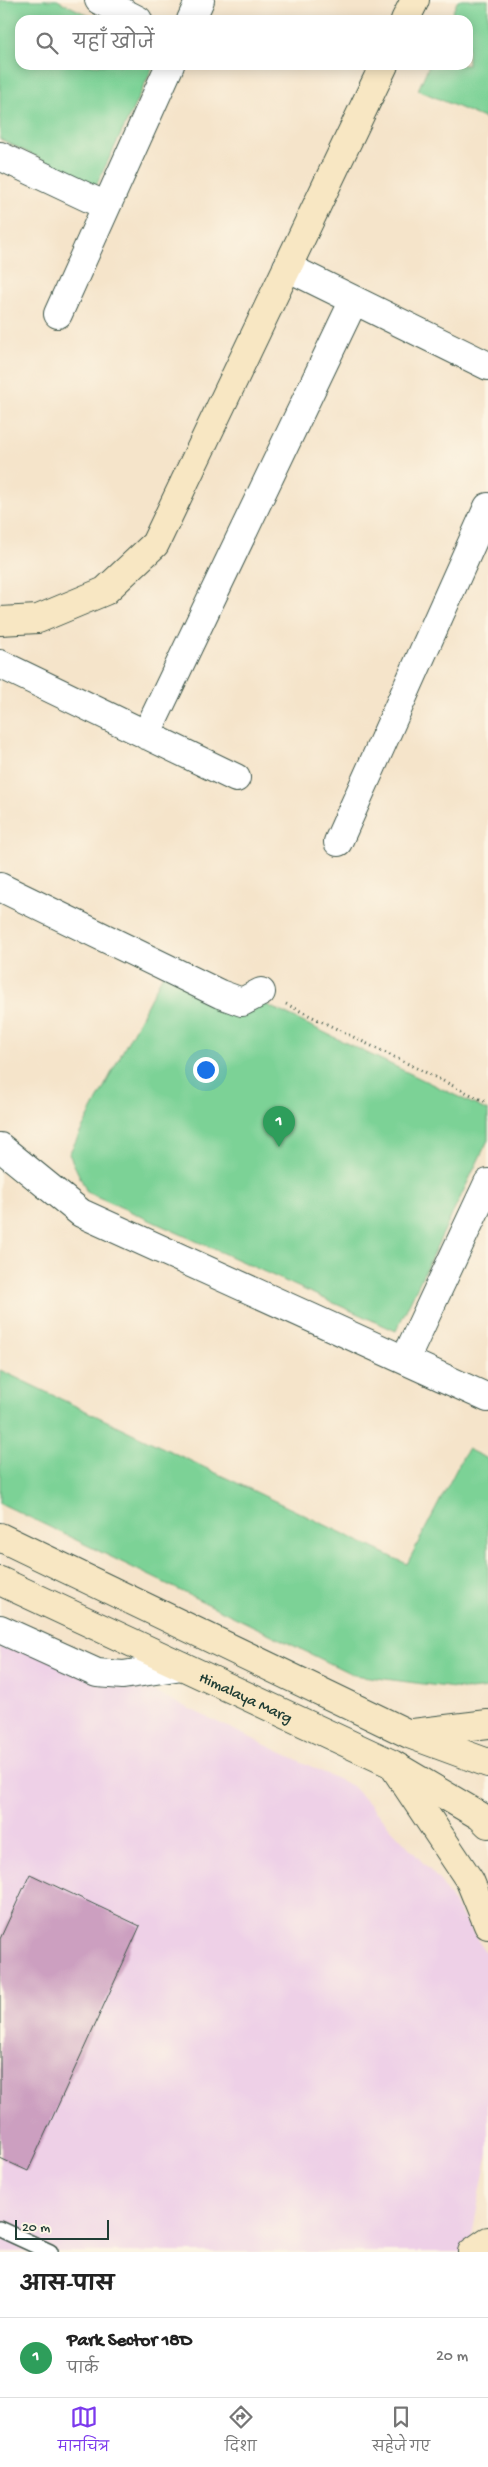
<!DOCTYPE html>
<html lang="hi">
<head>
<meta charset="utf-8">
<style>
	:root { --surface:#fff; --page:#f6f6f6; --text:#222; --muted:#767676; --line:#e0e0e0; --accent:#7c3aed }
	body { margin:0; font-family:"Gochi Hand","Playpen Sans Deva",sans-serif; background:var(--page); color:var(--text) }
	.scale { position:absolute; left:15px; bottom:12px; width:94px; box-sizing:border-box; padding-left:5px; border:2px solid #1f3d34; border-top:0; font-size:14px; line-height:18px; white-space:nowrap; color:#1f3d34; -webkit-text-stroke:4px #fcf5e5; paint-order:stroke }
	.you { position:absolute; left:205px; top:1069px; width:18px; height:18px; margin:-12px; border:4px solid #fff; border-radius:50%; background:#1a73e8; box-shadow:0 0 0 8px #1a73e833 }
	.badge { display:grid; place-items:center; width:32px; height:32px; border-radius:50%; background:var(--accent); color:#fff; font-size:16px; font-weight:700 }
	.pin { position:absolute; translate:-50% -41px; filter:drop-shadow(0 1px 2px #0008) }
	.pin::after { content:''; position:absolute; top:26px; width:18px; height:15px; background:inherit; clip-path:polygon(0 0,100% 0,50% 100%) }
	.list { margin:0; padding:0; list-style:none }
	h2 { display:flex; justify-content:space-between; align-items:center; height:65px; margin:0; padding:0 20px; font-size:21px }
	h2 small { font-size:16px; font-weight:400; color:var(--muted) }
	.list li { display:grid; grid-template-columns:32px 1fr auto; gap:15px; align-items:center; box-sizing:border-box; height:80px; padding:0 20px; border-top:1px solid var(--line) }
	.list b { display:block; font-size:19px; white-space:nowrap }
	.list p { margin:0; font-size:16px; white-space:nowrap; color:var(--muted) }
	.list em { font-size:16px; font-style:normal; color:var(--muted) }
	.icon { flex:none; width:28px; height:28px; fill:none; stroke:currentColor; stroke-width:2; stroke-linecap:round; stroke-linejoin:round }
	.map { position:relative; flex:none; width:488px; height:2252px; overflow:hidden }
	.search { position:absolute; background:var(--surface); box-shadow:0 2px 12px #0003; left:15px; right:15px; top:15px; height:55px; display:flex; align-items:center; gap:12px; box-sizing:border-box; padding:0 18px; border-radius:15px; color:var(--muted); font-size:19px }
	.sheet { height:145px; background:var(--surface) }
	nav { display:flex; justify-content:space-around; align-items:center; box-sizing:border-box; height:70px; border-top:1px solid var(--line); background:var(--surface); font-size:14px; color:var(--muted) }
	nav a { display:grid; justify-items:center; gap:2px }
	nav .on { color:var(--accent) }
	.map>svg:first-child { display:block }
	.built { fill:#eed0e7 }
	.green { fill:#7cd296; stroke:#4e8865 }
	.building { fill:#cc9fc0 }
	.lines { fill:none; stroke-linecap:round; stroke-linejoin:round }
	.lane-casing { stroke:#3f564a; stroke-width:18 }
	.street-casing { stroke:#3f564a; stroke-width:30 }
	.secondary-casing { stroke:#3f564a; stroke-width:30 }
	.path { stroke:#3f564a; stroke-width:3; stroke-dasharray:1 4; stroke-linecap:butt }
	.lane { stroke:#fff; stroke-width:15 }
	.street { stroke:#fff; stroke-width:28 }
	.secondary { stroke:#f8e7c3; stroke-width:28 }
	.labels { text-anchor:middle; stroke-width:5; stroke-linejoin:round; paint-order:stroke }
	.street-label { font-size:16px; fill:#1f3d34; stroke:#fcf5e5 }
</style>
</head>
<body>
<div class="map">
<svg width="488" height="2252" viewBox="0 0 488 2252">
	<rect width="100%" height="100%" fill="#fcf5e5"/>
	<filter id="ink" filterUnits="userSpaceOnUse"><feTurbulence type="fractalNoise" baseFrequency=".02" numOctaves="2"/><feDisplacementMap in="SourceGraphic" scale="10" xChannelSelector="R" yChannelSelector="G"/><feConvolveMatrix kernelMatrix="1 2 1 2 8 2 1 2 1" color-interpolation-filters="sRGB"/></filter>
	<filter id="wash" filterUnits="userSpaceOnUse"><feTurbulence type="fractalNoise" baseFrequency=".0096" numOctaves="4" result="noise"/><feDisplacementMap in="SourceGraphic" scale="20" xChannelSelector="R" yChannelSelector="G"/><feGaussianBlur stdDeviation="1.12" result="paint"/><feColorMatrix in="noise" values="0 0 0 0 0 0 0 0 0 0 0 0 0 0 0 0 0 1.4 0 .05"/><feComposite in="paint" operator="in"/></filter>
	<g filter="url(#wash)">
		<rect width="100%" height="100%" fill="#f5e4ca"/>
		<path class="built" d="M0,1619L352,1786L439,1880L486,1953L488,1969V2152L471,2241L466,2252H0Z"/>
		<path class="green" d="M0,0H57L98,20H20V65H154L96,186L0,139Z
			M458,0H488V120L418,90L429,65H468V20H449Z
			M171,959L488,1111V1140L396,1331L87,1192L69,1154Z
			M0,1370L407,1564L467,1449L488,1459V1688L470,1690L354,1675L0,1503Z"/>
		<g id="blocks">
			<path class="building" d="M30,1874L140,1926L28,2171L0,2158V1939Z"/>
		</g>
	</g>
	<g filter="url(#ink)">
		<use href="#blocks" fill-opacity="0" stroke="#3f564a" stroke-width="1"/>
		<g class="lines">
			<defs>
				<path id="lane" d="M0,2229L50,2252"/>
				<path id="street" d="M99,0L138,20
					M191,20L200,0
					M0,156L106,206
					M287,267L488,366
					M58,314L170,65
					M0,664L236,778
					M146,735L354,300
					M338,842L488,507
					M0,887L220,994L242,1002L261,992
					M0,1147L81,1213L488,1398
					M405,1360L488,1183
					M0,1629L97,1673L123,1675L182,1666"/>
				<g id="secondary">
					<path d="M405,20L415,0"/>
					<path d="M0,621L38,619L105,591L155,544L384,65"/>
					<path d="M0,1537L409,1734L488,1763"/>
					<path id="s1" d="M0,1581L392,1764L480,1816L488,1824"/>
					<path d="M413,1733L488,1724"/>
					<path d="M396,1770L470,1881L488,1925"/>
					<path d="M472,2252L488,2241"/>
				</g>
			</defs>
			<use href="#lane" class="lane-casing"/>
			<use href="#street" class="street-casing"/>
			<use href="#secondary" class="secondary-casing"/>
			<path class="path" d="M286,1004L488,1103"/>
			<use href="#lane" class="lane"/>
			<use href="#street" class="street"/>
			<use href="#secondary" class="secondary"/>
		</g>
	</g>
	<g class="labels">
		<g class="street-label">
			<text dy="6" stroke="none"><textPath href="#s1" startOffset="272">Himalaya Marg</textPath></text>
		</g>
	</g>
</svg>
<div class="scale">20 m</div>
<div class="you"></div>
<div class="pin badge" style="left:279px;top:1147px;background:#2e9e5b">1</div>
<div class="search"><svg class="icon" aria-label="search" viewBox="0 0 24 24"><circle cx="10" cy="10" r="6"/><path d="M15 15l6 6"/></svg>यहाँ खोजें</div>
</div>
<section class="sheet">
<h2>आस-पास<small></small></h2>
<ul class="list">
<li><span class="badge" style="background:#2e9e5b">1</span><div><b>Park Sector 18D</b><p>पार्क</p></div><em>20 m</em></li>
</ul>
</section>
<nav>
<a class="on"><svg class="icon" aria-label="map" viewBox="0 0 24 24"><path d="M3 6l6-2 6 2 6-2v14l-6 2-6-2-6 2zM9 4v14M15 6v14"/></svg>मानचित्र</a>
<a><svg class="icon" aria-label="directions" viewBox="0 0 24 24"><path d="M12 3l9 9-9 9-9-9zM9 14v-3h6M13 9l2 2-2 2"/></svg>दिशा</a>
<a><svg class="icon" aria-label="saved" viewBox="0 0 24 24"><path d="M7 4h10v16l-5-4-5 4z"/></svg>सहेजे गए</a>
</nav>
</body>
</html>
